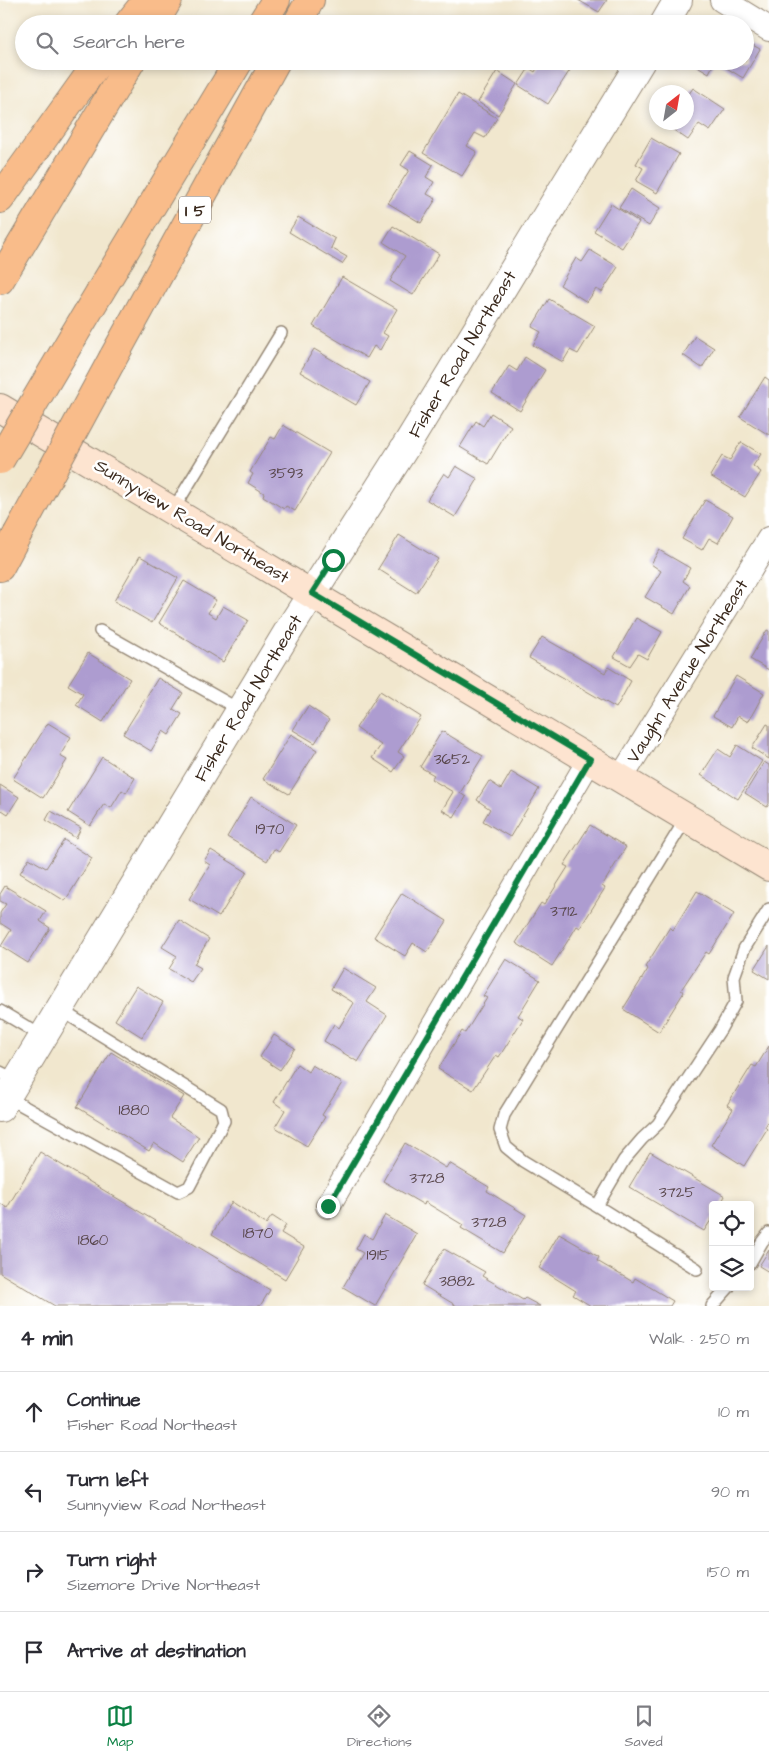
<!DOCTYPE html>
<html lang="en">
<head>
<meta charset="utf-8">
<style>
	:root { --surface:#fff; --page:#f2f2f3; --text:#2b2b33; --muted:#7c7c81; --line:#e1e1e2; --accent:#0b8043 }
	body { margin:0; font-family:"Architects Daughter",sans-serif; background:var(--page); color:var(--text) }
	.controls { position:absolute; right:15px; bottom:15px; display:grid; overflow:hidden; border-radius:5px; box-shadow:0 2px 8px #0003 }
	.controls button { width:45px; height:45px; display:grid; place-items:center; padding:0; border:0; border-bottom:1px solid var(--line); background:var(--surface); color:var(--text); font:25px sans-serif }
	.compass { position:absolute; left:649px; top:85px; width:45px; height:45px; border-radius:50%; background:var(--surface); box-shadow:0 2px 8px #0003; rotate:31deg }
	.stop { position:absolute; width:15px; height:15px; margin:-11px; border:4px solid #0b8043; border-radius:50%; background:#fff }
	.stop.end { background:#0b8043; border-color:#fff; box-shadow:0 1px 5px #0008 }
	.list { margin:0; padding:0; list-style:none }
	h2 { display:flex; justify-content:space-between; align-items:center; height:65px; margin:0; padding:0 20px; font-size:21px }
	h2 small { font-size:16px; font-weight:400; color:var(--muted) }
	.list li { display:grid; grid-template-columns:32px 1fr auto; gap:15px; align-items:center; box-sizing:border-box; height:80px; padding:0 20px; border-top:1px solid var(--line) }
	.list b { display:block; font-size:19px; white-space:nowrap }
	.list p { margin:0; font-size:16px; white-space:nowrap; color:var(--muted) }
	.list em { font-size:16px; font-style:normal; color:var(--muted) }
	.icon { flex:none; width:28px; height:28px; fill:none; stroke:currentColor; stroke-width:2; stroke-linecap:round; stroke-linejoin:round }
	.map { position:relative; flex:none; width:769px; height:1306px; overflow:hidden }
	.search { position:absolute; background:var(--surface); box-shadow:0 2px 8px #0003; left:15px; right:15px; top:15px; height:55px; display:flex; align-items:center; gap:12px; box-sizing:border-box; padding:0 18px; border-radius:28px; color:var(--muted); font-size:19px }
	.sheet { height:385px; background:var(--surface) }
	nav { display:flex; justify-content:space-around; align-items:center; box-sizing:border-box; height:70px; border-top:1px solid var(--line); background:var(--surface); font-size:14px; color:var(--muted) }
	nav a { display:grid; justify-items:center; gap:2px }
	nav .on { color:var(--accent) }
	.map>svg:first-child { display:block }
	.building { fill:#ad9cd0 }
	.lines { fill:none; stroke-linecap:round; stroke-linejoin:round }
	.service-casing { stroke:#968876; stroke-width:14 }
	.minor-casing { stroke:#968876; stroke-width:26 }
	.tertiary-casing { stroke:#968876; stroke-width:30 }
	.secondary-casing { stroke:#968876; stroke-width:30 }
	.motorway-casing { stroke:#968876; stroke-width:30 }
	.service { stroke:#fff; stroke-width:11 }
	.minor { stroke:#fff; stroke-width:24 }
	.tertiary { stroke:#fff; stroke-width:28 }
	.secondary { stroke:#fde4d0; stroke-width:28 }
	.motorway { stroke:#f9bc8a; stroke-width:28 }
	.motorway-bridge-casing { stroke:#968876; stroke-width:30; stroke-linecap:butt }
	.motorway-bridge { stroke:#f9bc8a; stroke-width:28 }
	.route { stroke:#0b8043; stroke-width:6 }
	.labels { text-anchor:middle; stroke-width:5; stroke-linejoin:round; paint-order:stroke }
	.number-label { font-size:15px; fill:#58464a }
	.shield { fill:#fff; stroke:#766a62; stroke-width:1 }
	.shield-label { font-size:16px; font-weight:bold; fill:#3b2a1e }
	.street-label { font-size:18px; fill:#3b2a1e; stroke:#fff }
</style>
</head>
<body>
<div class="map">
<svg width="769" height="1306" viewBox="0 0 769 1306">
	<rect width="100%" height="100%" fill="#fff"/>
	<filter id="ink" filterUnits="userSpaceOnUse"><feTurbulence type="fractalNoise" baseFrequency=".02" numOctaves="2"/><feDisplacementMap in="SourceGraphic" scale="10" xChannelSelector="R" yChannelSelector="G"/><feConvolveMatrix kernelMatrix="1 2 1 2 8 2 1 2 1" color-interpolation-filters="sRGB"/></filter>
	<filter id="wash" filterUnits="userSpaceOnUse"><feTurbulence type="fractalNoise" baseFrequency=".0096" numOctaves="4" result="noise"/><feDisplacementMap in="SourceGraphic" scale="20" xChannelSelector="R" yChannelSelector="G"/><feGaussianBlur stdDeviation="1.12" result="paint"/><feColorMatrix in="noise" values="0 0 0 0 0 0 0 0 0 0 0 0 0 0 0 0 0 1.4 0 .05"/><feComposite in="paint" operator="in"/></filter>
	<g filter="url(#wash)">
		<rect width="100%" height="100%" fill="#f1e7ce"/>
		<g id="blocks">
			<path class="building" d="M578,0H607L599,12Z
				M745,41L760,49L743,78L715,61L709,73L689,61H745Z
				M541,61H556L570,70L548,104L518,85L529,68L535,72Z
				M497,71L517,84L498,115L478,102Z
				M693,88L725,109L710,131L699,124L688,140L662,122H686V98Z
				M458,94L497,118L485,138L475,133L467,146L477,152L462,176L423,153Z
				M651,138L679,154L657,193L636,181L643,168L636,164Z
				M410,151L433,165L426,177L434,182L427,194L436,199L421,223L388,203L409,170L401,165Z
				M631,189L660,208L649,226L619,208Z
				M611,204L639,222L622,248L594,231Z
				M298,217L335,239L331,248L347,257L342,264L289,232Z
				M393,226L439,254L413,295L390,281L405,256L383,242Z
				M590,250L618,267L602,292L596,289L587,302L560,285L576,258L582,262Z
				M342,277L397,309L383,333L388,336L380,350L374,346L367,358L313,326Z
				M549,299L595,326L578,354L570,350L563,362L533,345L541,332L532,327Z
				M695,336L714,348L702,368L683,355Z
				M314,349L370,382L356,405L300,372Z
				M525,357L545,370L520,411L492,393L509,366L517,371Z
				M765,377L769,380V435L740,417Z
				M491,413L511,426L488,464L460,447L476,421L483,426Z
				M283,425L330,453L295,511L286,506L284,509L263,496L264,493L248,483L253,474L250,472L271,437L275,439Z
				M741,442L761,454L753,466L761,472L745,497L710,476L722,456L730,460Z
				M456,466L478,479L455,517L427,500L444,473L449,477Z
				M705,500L733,516L718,543L709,538L702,550L682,539Z
				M399,535L438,559L416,593L378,569Z
				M659,550L690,568L683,581L690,586L674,614L645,597L661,571L651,564Z
				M140,556L178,578L152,623L114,601Z
				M184,581L216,600L208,613L216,618L223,606L248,620L223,662L159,623Z
				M636,618L662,632L647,659L638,654L630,666L614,657Z
				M767,630L769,631V670L750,659Z
				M542,637L605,673L608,667L631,681L616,708L529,658Z
				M88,653L130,679L103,722L76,705L83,694L68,685Z
				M736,676L764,693L748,722L738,716L732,727L713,716Z
				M158,678L183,693L173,709L182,714L169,735L163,731L151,751L123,734Z
				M380,691L421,717L398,752L404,756L393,772L372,758L381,745L356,728Z
				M308,706L329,720L315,743L293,730Z
				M48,723L71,737L60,756L67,760L43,798L13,779Z
				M767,724L769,725V759L752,748Z
				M442,731L483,756L460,793L466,797L454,817L442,810L453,792L431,779L434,775L420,767Z
				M291,734L317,750L289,794L263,779Z
				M737,745L762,761L738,799L701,775L718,749L730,757Z
				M102,757L135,778L126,793L122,790L111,808L104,804L90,826L68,812Z
				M764,762L769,765V804L767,807L745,793Z
				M511,772L539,789L510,837L483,821L490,809L477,800L489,781L501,789Z
				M0,785L19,797L8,814L2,810L0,812Z
				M251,797L296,825L279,852L274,849L267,861L227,837Z
				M51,811L81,828L76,838L46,820Z
				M590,825L626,847L602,886L605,888L580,928L577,926L552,966L516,943L541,903L544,905L568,867L564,865Z
				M64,840L92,858L65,901L20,873L29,858L46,868Z
				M211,850L247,872L219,917L189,899L210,865L204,861Z
				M5,886L46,911L40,921L50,928L28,963L1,946L11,930L0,923V913L6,904L0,901V894Z
				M697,891L734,914L709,954L706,952L681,990L684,992L659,1032L623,1009L648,969L645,967L670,927L673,930Z
				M402,893L447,921L427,952L413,943L405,956L374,937Z
				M179,920L209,939L194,964L201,968L191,982L169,969L177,956L162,947Z
				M769,946V979L754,970Z
				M506,959L540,980L518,1016L523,1019L499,1057L496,1055L473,1090L438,1069L462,1031L465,1033L487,998L483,996Z
				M343,968L376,988L367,1002L387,1015L358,1062L324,1041L334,1024L339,1028L354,1003L331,989Z
				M136,986L163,1002L142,1037L115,1020Z
				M274,1035L295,1048L280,1070L260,1057Z
				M769,1046V1120L765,1127L767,1129L744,1166L711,1145L733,1109L727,1105L752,1065L756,1067Z
				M111,1052L184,1096L170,1118L199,1137L183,1162L154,1143L149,1151L77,1107Z
				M297,1064L308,1072L312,1065L342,1083L322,1115L325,1117L307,1146L275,1127L285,1110L274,1102Z
				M405,1143L446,1168L449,1163L489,1187L487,1191L526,1215L503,1253L461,1228L463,1225L425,1202L424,1205L383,1181Z
				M40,1152L270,1290L260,1306H55L0,1273V1203L7,1208Z
				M650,1152L725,1196L720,1205H713V1217L704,1231L629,1187Z
				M232,1202L266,1224L272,1216L286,1225L281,1233L304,1247L285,1279L212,1234Z
				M385,1215L417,1234L375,1306L343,1287L363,1253L356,1249L364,1234L372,1239Z
				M559,1234L599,1257L597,1261L633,1282L635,1278L673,1301L670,1306H591L573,1295L576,1291L539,1268Z
				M444,1249L485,1272L482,1276L523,1300L525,1298L540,1306H457L422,1285Z
				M769,1250V1272L759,1266Z"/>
		</g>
	</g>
	<g filter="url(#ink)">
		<use href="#blocks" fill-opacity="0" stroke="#968876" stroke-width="1"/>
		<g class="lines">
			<defs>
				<path id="service" d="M173,510L281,333
					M100,631L240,710
					M687,817L504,1115L500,1130L506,1147L523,1161L597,1206L697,1269
					M0,1011L42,1036
					M0,1072L16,1080
					M7,1097L178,1192L189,1187L224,1121L221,1109L59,1009
					M597,1206L624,1160L642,1139L658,1124L720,1030L736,1001L734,977L744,949L769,909
					M750,1263L762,1242L769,1233
					M712,1306L729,1287"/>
				<path id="minor" d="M722,0L769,29
					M621,778L769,539
					M328,1206L590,759"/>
				<path id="tertiary" d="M664,24L678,0
					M0,1108L290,628L409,441L641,61"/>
				<path id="secondary" d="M0,408L769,867"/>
				<path id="motorway" d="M128,24L147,0
					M154,24L168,0
					M261,24L276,0
					M297,24L310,0
					M0,199L99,61
					M0,280L131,61
					M74,335L239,61
					M113,358L276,61
					M0,567L17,535"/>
			</defs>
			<use href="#service" class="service-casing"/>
			<use href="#minor" class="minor-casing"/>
			<use href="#tertiary" class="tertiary-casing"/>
			<use href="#secondary" class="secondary-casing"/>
			<use href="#motorway" class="motorway-casing"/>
			<use href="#service" class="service"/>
			<use href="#minor" class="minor"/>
			<use href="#tertiary" class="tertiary"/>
			<use href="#secondary" class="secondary"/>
			<use href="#motorway" class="motorway"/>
			<defs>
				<path id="motorway-bridge" d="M0,460L74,335
					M17,535L113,358"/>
			</defs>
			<use href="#motorway-bridge" class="motorway-bridge-casing"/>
			<use href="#motorway-bridge" class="motorway-bridge"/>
		</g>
	</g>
	<g class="lines" filter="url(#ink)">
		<path class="route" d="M328,1206L590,759L312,593L333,560"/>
	</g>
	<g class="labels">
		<g class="number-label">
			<text x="286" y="478">3593</text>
			<text x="452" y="764">3652</text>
			<text x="270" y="834">1970</text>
			<text x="564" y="916">3712</text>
			<text x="134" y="1115">1880</text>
			<text x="427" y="1183">3728</text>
			<text x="677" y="1197">3725</text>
			<text x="489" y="1227">3728</text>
			<text x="258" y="1238">1870</text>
			<text x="93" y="1245">1860</text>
			<text x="378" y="1260">1915</text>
			<text x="457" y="1286">3882</text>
		</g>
		<rect class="shield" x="179" y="196.5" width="32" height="27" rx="4"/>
		<g class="shield-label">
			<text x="195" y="216">I 5</text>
		</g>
		<g class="street-label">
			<text transform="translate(462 354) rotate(-59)" y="6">Fisher Road Northeast</text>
			<text transform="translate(192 521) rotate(31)" y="6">Sunnyview Road Northeast</text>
			<text transform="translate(687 671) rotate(-58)" y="6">Vaughn Avenue Northeast</text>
			<text transform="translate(248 698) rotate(-59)" y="6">Fisher Road Northeast</text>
		</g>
	</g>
</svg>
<div class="controls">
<button><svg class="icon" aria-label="locate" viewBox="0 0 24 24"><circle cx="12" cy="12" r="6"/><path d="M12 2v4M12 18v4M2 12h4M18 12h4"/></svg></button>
<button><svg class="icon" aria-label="layers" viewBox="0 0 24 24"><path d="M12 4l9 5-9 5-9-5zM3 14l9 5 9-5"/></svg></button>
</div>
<svg class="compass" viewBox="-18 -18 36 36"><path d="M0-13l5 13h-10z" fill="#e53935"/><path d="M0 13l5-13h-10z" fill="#7c7c81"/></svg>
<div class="stop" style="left:333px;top:560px"></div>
<div class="stop end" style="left:328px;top:1206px"></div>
<div class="search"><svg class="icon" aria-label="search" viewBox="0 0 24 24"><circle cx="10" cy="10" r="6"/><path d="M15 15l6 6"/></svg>Search here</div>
</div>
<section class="sheet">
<h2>4 min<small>Walk · 250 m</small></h2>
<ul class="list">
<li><svg class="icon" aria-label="ahead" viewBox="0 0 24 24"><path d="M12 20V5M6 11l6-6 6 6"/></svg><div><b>Continue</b><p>Fisher Road Northeast</p></div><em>10 m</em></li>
<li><svg class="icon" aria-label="left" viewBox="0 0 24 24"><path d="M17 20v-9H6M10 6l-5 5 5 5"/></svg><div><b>Turn left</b><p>Sunnyview Road Northeast</p></div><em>90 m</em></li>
<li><svg class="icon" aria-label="right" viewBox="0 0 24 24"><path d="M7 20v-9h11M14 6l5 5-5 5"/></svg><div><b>Turn right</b><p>Sizemore Drive Northeast</p></div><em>150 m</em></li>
<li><svg class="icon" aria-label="arrive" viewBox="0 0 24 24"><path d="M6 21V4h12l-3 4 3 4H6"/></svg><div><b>Arrive at destination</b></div></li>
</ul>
</section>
<nav>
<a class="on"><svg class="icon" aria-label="map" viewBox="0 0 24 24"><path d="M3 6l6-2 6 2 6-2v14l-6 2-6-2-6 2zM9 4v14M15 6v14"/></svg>Map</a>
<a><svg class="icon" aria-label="directions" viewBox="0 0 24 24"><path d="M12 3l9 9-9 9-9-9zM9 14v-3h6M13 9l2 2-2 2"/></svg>Directions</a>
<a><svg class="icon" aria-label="saved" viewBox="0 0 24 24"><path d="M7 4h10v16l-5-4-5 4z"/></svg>Saved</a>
</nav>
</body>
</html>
